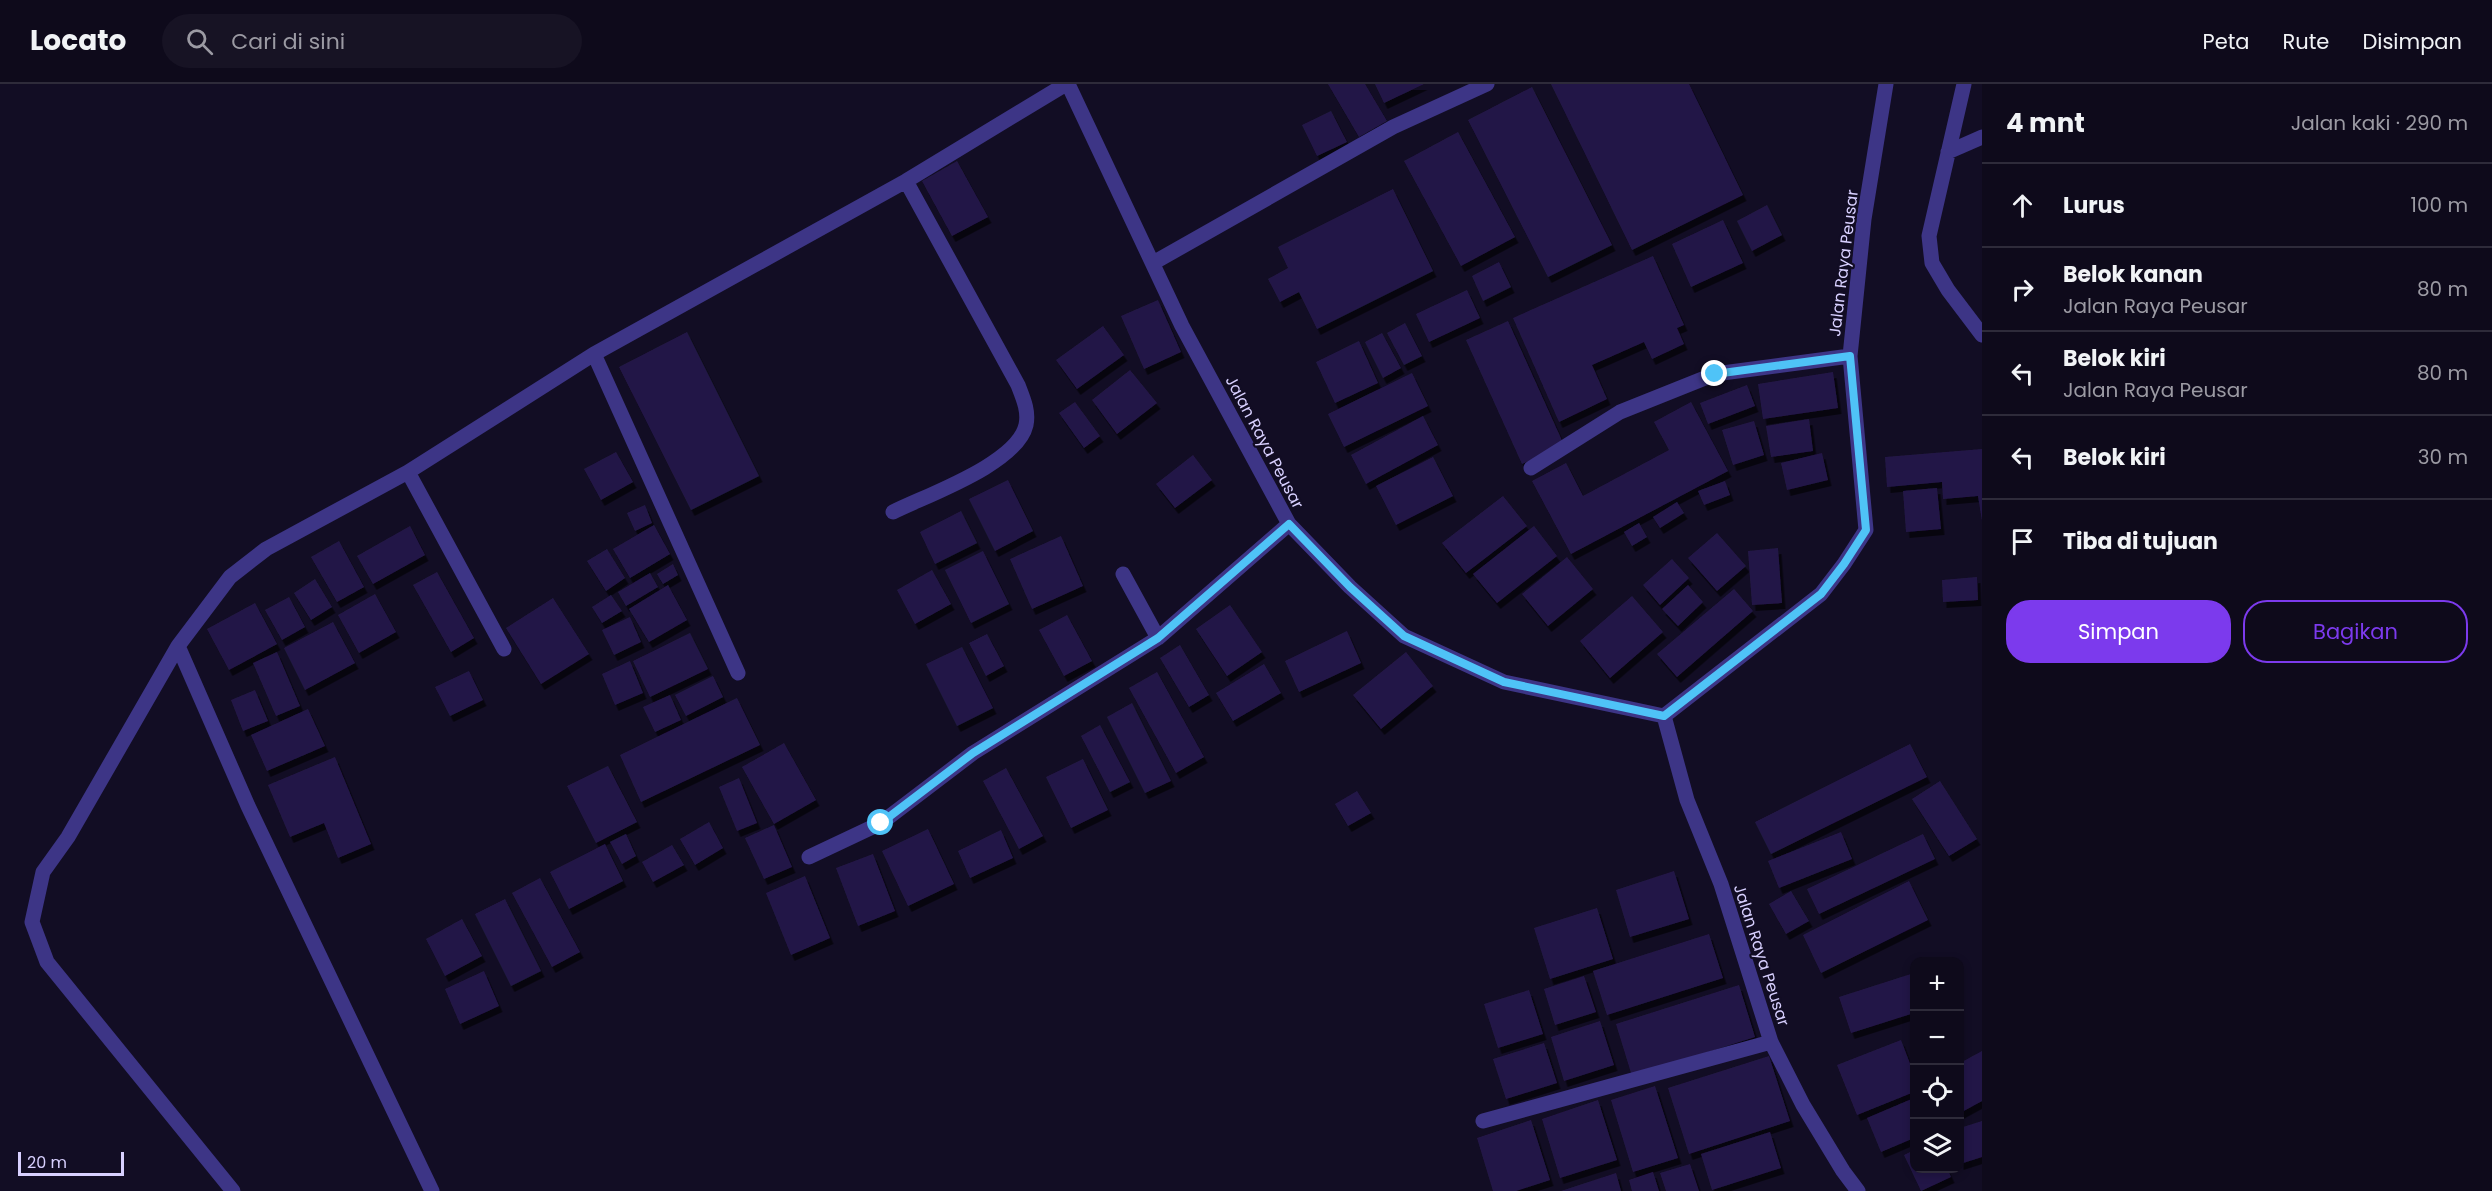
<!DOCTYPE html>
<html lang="id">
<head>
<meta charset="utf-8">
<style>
	:root { --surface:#0e0a1b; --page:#171324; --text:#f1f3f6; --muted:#9b9aa3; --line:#2e2b3a; --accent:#7c3aed }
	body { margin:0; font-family:Poppins,sans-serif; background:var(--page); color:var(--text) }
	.controls { position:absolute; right:18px; bottom:18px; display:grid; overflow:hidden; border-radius:12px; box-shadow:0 3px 9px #0003 }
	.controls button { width:54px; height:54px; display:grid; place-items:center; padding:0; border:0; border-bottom:2px solid var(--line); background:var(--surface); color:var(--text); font:30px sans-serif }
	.scale { position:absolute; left:18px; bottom:15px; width:106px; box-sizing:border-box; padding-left:6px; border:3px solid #d8d0ff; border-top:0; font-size:16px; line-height:21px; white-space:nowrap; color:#d8d0ff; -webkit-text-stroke:4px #120d24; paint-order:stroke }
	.stop { position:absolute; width:18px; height:18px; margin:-14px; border:4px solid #4fc3f7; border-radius:50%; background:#fff }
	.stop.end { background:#4fc3f7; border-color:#fff; box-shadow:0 2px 6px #0008 }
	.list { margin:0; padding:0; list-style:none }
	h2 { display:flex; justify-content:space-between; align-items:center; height:78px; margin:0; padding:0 24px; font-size:26px }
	h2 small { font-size:20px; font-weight:400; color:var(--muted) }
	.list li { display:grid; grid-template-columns:39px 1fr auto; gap:18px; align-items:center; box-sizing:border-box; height:84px; padding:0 24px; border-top:2px solid var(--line) }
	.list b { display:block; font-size:22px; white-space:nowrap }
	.list p { margin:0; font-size:20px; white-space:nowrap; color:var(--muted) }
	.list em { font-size:20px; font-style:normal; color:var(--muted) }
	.actions { display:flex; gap:12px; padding:18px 24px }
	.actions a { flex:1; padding:14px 0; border:2px solid var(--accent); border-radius:24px; text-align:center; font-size:21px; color:var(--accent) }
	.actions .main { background:var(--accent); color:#fff }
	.icon { flex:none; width:33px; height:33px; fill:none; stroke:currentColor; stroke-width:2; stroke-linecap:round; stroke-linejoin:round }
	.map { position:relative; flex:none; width:1982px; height:1107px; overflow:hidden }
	header { display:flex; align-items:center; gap:36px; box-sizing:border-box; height:84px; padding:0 30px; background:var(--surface); border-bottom:2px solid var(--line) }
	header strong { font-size:28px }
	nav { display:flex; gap:33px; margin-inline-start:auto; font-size:21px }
	.search { width:420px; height:54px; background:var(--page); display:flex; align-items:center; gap:15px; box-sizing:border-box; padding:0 21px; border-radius:33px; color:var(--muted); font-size:22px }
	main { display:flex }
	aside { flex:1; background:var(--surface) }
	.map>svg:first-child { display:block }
	.building { fill:#241846; filter:url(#shadow) }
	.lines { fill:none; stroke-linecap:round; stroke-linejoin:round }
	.minor { stroke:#3d3586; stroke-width:15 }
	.route { stroke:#4fc3f7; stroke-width:8 }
	.labels { text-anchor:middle; stroke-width:4.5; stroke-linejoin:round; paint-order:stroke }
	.street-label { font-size:16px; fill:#d8d0ff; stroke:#120d24 }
</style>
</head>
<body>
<header>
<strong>Locato</strong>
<div class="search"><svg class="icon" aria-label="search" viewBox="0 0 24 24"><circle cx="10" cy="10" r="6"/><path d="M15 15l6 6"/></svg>Cari di sini</div>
<nav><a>Peta</a><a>Rute</a><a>Disimpan</a></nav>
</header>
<main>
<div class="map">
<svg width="1982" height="1107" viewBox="0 0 1982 1107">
	<defs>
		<filter id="shadow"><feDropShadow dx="3.5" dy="6" stdDeviation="0" flood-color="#0009"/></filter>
	</defs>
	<rect width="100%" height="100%" fill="#120d24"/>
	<path class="building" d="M1328,0H1365L1387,37L1359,53Z
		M1375,0H1424L1384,19Z
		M1551,0H1689L1743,111L1632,166Z
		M1532,3L1612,161L1548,193L1468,36Z
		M1331,27L1347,58L1317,72L1302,41Z
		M1458,48L1515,153L1461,182L1404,77Z
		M957,77L988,133L952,152L922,97Z
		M1393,105L1433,187L1317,245L1299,208L1280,218L1268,195L1288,184L1278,163Z
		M1767,121L1782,151L1752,167L1737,137Z
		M1723,136L1743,179L1691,203L1672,160Z
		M1653,172L1684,241L1677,244L1684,260L1652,275L1644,258L1592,281L1607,315L1559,338L1513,234Z
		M1499,178L1511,203L1483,217L1472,192Z
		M1467,206L1480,234L1429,258L1416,230Z
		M1158,216L1181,268L1144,285L1121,232Z
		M1508,237L1564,361L1522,380L1466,256Z
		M1405,239L1422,272L1404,281L1387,249Z
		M1103,242L1124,271L1077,305L1056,276Z
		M687,248L759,392L691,426L619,283Z
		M1382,249L1401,284L1383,294L1365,258Z
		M1359,257L1378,299L1335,319L1316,278Z
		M1130,286L1157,319L1117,350L1092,316Z
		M1833,288L1838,324L1763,335L1758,300Z
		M1412,289L1428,322L1344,363L1328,330Z
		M1747,301L1755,322L1708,340L1700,319Z
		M1075,318L1100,352L1084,364L1059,329Z
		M1691,318L1728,387L1571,470L1532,397L1566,379L1583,412L1669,366L1654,338Z
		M1423,332L1438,361L1366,400L1351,371Z
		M1809,335L1813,367L1771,373L1766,342Z
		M1754,337L1764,371L1733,381L1722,346Z
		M1982,365V437L1978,412L1943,415L1942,398L1887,403L1885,373Z
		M616,368L633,398L601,416L584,385Z
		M1822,369L1828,396L1787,406L1781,379Z
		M1193,371L1212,396L1175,424L1156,400Z
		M1433,373L1453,412L1396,441L1376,402Z
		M1008,396L1033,447L995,467L969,415Z
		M1725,397L1730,411L1704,421L1698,407Z
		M1937,404L1941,445L1906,448L1903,407Z
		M1503,412L1527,442L1466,489L1442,459Z
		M1677,418L1684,429L1660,444L1653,433Z
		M645,421L652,439L635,447L627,429Z
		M961,427L977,459L935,480L920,448Z
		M1639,439L1647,453L1632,462L1624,448Z
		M654,441L670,470L630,494L613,465Z
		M410,442L425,471L373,500L357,472Z
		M1534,442L1557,472L1497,519L1473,490Z
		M1717,449L1746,482L1717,507L1688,474Z
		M1061,452L1083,502L1032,525L1010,475Z
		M339,457L364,503L337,518L311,473Z
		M1778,464L1782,519L1752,521L1748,467Z
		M607,465L625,494L606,507L587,477Z
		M983,467L1009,520L971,539L945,486Z
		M1567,473L1593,505L1548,542L1522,510Z
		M1672,475L1689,494L1660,521L1643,501Z
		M673,480L678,491L663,500L657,490Z
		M932,486L951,520L915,540L897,506Z
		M437,488L474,554L451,568L413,501Z
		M650,489L658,503L626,522L618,508Z
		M1977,493L1978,516L1943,518L1942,496Z
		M315,495L332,523L311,536L294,509Z
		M668,501L687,536L649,558L629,525Z
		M1688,501L1703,518L1678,542L1662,525Z
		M1734,505L1753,527L1677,593L1657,570Z
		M375,510L396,548L359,569L338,531Z
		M611,511L622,527L602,539L592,523Z
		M1632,512L1663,548L1610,594L1580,557Z
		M289,513L305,543L282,556L265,526Z
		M553,514L589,570L541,600L506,544Z
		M255,519L277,560L229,586L207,545Z
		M1230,521L1262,568L1227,592L1196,545Z
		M1067,531L1092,577L1064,592L1039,546Z
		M630,533L641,558L614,571L602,546Z
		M333,538L355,579L305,606L284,564Z
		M1347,547L1361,579L1299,608L1285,577Z
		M690,549L708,585L650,613L633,577Z
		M987,550L1004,582L986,592L969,559Z
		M1180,561L1209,611L1189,623L1160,574Z
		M962,563L993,624L957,642L926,580Z
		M277,568L300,622L276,632L253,579Z
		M1406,568L1433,602L1381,645L1353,611Z
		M630,577L643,609L615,621L602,590Z
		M1264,580L1281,609L1233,637L1216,609Z
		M469,587L483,616L450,632L435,603Z
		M1157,588L1204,673L1176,689L1129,604Z
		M713,592L723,613L686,632L675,611Z
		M255,606L268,637L243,647L231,616Z
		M670,611L681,636L655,648L643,623Z
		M737,614L760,661L641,718L620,671Z
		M1132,619L1171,697L1145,709L1107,633Z
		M308,625L325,662L267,687L251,651Z
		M1100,641L1130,698L1110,708L1081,652Z
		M784,659L816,716L774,740L742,683Z
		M1910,660L1927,693L1771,770L1755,738Z
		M335,673L371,760L338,774L324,739L290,753L268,701Z
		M1083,675L1108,726L1071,744L1046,693Z
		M608,682L637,738L596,759L567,702Z
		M1006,684L1043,752L1019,765L983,697Z
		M739,694L757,739L737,747L719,703Z
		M1940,697L1977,755L1949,772L1912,715Z
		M1357,707L1371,729L1348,742L1335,720Z
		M709,738L723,764L695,781L680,755Z
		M774,741L792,783L764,795L745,754Z
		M928,745L954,800L908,822L882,767Z
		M1001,746L1013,774L970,794L958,767Z
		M1841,748L1852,775L1779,804L1768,777Z
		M626,750L636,772L622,780L610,758Z
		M1923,750L1935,775L1819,830L1807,805Z
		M605,760L623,797L569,825L550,788Z
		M672,761L684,781L653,798L642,778Z
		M873,770L895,827L858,842L836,784Z
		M1674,787L1689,835L1630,853L1616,806Z
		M805,792L830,854L791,871L766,809Z
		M540,794L580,868L552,883L512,809Z
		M1909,797L1928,836L1821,889L1803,851Z
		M1791,807L1809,837L1786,850L1769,820Z
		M505,815L541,887L511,902L475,830Z
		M1597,824L1613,875L1550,895L1534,844Z
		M462,835L482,872L445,892L426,855Z
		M1709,850L1723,894L1607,931L1593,887Z
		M484,887L499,922L460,940L445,905Z
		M1914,889V929L1851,949L1839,913Z
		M1584,892L1596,928L1555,941L1544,905Z
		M1739,901L1755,953L1632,992L1616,940Z
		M1529,906L1543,950L1498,964L1484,920Z
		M1600,937L1614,981L1564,997L1551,953Z
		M1901,956L1914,990V1008L1857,1031L1837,981Z
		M1544,959L1557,999L1506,1015L1493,975Z
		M1982,967V1017L1960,1029V979Z
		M1769,972L1790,1037L1689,1070L1668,1004Z
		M1655,1002L1678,1074L1633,1088L1611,1016Z
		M1914,1014V1054L1881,1068L1867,1034Z
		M1598,1016L1617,1076L1560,1094L1542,1035Z
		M1531,1036L1550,1096L1516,1107H1493L1477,1054Z
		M1982,1037V1073L1960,1080V1044Z
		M1770,1048L1781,1084L1712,1106L1701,1070Z
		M1914,1066V1084H1947L1951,1093L1921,1107L1904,1071Z
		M1690,1080L1699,1107H1666L1660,1089Z
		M1653,1088L1659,1107H1632L1629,1096Z
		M1616,1089L1621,1107H1561Z"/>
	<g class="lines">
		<path class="minor" d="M1068,0L1182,242L1289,440L1350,503L1404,552L1504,598L1664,632L1821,510L1844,480L1866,446L1850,272L1864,135L1886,0
			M1964,0L1929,152L1932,179L1948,206L1982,251
			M1948,68L1982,53
			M1153,179L1393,43L1487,0
			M594,270L738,589
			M1531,384L1620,328L1715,290L1850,272
			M408,388L504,565
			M893,428C927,411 1017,380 1026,341C1029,327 1023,314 1018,301L906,97
			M1123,490L1158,554
			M178,562L248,722L432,1107
			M1664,632L1687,716L1721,800L1771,958L1803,1021L1843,1087L1858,1107
			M809,773L881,739L973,669L1158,554L1289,440
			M1483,1037L1771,958
			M233,1107L47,878L32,838L43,788L68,753L178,562L230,493L266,465L408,388L594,270L906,97L1066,0"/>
	</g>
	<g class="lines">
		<path class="route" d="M881,739L973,669L1158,554L1289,440L1350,503L1404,552L1504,598L1664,632L1821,510L1844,480L1866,446L1850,272L1715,290"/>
	</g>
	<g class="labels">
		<g class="street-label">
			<text transform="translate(1843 179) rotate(-83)" y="6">Jalan Raya Peusar</text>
			<text transform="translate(1265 358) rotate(62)" y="6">Jalan Raya Peusar</text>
			<text transform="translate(1762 871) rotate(72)" y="6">Jalan Raya Peusar</text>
		</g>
	</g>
</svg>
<div class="controls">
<button>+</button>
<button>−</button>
<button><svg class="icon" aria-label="locate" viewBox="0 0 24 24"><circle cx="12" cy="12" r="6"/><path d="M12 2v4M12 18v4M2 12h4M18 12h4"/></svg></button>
<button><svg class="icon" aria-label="layers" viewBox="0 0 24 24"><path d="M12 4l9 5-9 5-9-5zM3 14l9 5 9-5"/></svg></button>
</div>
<div class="scale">20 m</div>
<div class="stop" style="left:881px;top:739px"></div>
<div class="stop end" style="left:1715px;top:290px"></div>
</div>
<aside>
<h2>4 mnt<small>Jalan kaki · 290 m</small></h2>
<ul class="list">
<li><svg class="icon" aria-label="ahead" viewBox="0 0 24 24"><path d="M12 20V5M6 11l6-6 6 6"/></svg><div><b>Lurus</b></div><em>100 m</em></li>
<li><svg class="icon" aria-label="right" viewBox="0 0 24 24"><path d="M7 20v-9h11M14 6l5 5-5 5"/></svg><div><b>Belok kanan</b><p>Jalan Raya Peusar</p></div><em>80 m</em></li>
<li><svg class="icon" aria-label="left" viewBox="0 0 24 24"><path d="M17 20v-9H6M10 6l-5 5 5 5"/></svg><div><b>Belok kiri</b><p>Jalan Raya Peusar</p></div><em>80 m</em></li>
<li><svg class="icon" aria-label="left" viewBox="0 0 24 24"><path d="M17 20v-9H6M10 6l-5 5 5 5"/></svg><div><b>Belok kiri</b></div><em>30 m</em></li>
<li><svg class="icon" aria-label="arrive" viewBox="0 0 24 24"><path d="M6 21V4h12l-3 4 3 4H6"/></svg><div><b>Tiba di tujuan</b></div></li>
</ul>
<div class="actions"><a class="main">Simpan</a><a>Bagikan</a></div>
</aside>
</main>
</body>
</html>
